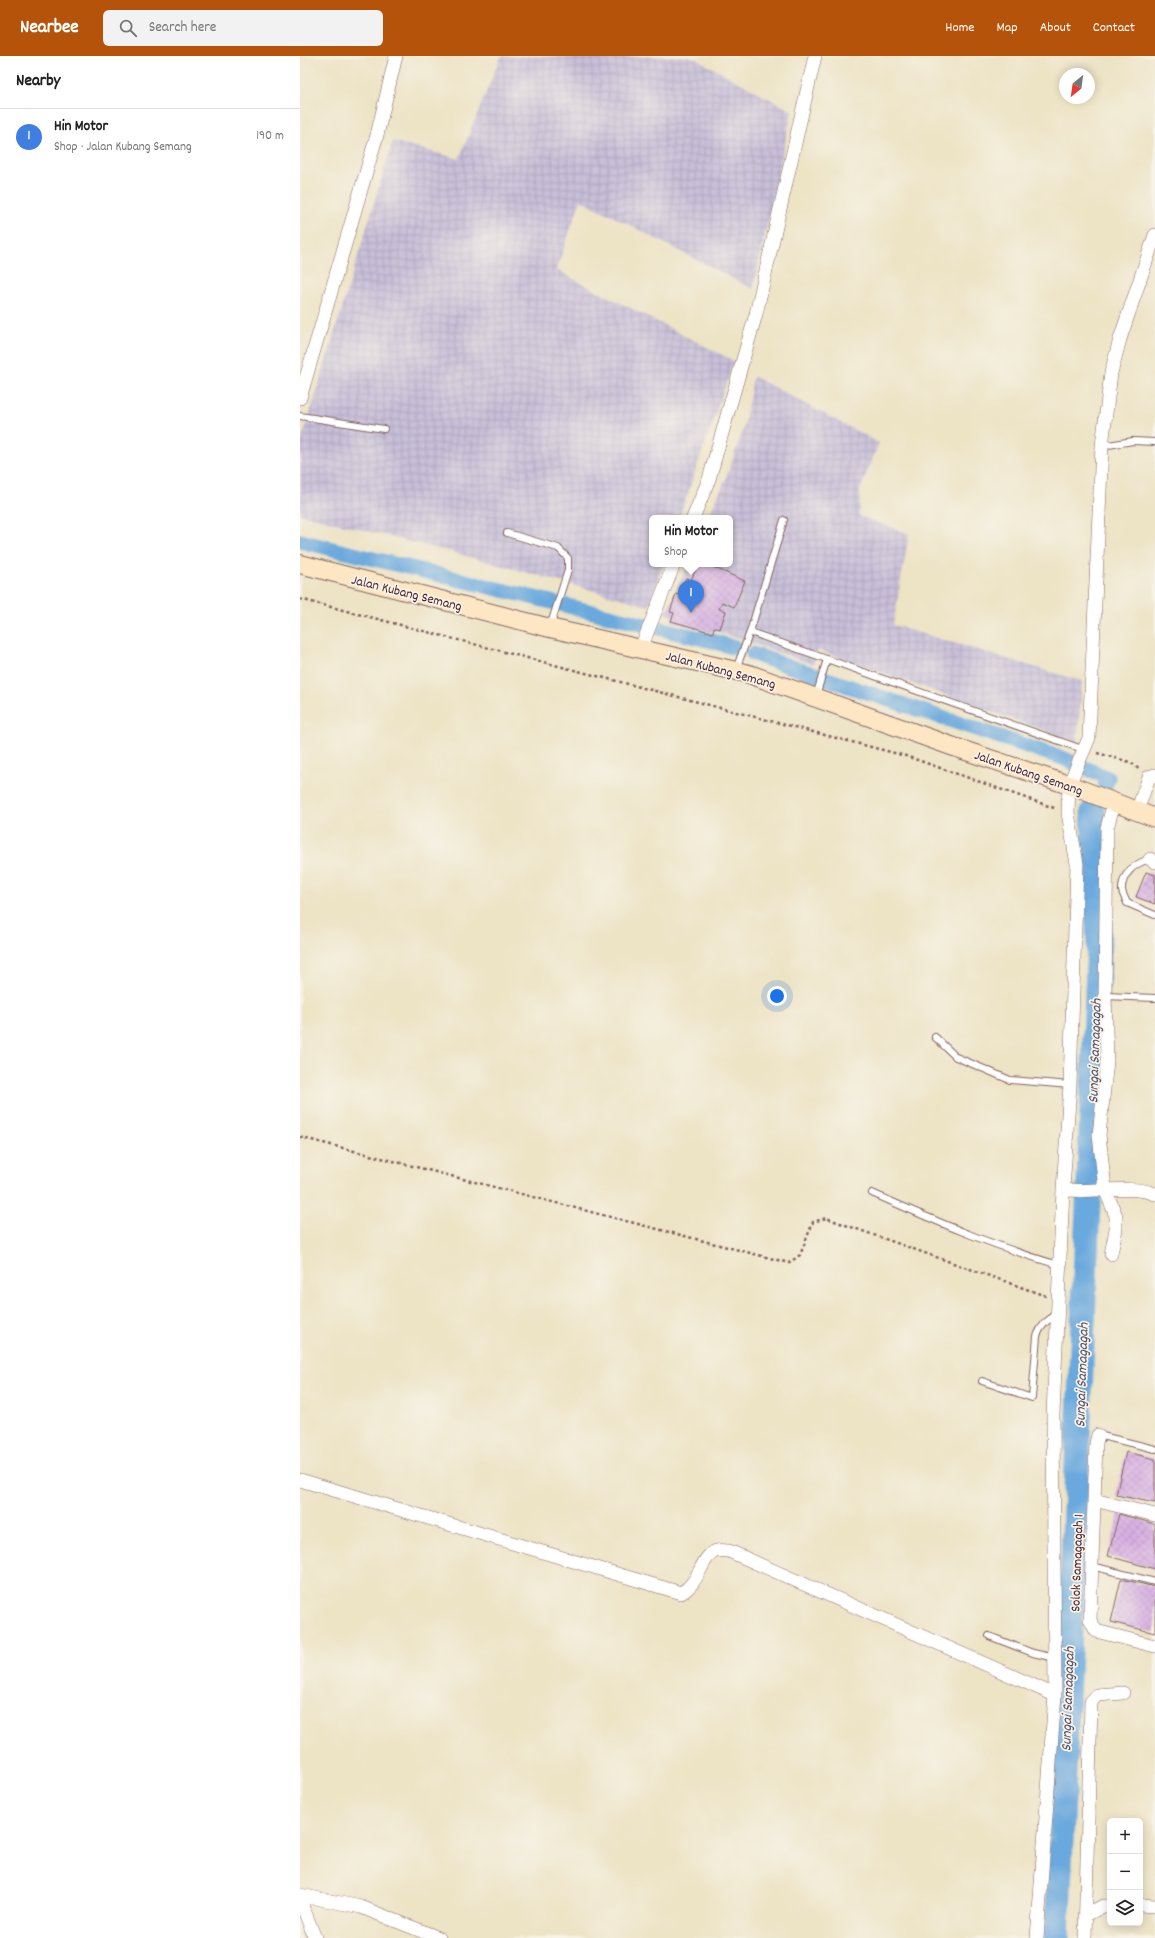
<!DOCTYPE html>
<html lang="en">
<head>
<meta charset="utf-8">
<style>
	:root { --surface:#fff; --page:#f2f2f2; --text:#222; --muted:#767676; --line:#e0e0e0; --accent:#b45309 }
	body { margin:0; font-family:Dekko,sans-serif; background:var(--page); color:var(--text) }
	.controls { position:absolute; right:12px; bottom:12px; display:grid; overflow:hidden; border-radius:6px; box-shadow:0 2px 10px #0003 }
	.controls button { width:36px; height:36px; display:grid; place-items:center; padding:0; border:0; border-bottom:1px solid var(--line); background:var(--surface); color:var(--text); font:20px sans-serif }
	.compass { position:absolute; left:759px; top:12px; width:36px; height:36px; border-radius:50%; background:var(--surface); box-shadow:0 2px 10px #0003; rotate:209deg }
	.you { position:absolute; left:477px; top:940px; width:14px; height:14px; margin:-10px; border:3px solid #fff; border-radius:50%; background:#1a73e8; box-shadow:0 0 0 6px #1a73e833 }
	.badge { display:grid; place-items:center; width:26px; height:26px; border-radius:50%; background:var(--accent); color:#fff; font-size:13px; font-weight:700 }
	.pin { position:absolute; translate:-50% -33px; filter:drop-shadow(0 1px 2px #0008) }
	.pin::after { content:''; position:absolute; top:21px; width:14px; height:12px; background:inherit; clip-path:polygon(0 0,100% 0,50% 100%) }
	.popup { position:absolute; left:349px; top:459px; width:84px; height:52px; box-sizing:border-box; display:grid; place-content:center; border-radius:6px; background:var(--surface); filter:drop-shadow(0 1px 3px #0005); font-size:13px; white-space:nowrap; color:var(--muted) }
	.popup b { font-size:15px; color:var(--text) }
	.popup::after { content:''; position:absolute; left:50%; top:100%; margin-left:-8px; border:8px solid transparent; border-top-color:var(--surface) }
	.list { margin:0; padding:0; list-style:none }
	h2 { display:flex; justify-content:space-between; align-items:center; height:52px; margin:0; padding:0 16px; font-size:17px }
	h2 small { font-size:13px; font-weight:400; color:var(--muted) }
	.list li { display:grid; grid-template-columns:26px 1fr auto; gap:12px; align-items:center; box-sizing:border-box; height:56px; padding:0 16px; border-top:1px solid var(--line) }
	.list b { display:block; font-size:15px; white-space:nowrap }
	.list p { margin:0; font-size:13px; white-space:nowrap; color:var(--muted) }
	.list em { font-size:13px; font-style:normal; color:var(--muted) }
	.icon { flex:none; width:22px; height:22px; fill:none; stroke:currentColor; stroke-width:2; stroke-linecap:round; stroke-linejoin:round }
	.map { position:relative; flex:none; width:855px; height:1882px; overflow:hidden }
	header { display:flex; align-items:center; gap:24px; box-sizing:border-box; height:56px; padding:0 20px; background:var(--accent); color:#fff }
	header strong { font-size:19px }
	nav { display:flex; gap:22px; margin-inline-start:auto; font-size:14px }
	.search { width:280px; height:36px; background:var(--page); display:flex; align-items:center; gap:10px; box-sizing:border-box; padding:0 14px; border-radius:6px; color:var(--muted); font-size:15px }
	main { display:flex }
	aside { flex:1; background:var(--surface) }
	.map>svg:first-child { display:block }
	.industrial { fill:url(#industrial-grid) }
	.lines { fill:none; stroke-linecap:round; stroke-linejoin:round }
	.canal { stroke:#6aa9dd; stroke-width:15 }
	.river { stroke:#6aa9dd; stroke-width:25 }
	.building { fill:url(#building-cross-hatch) }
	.service-casing { stroke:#836461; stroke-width:8 }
	.minor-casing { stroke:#836461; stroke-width:14 }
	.secondary-casing { stroke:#836461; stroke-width:20 }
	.path { stroke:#836461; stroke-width:2.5; stroke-dasharray:3 3; stroke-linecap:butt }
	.service { stroke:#fff; stroke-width:6 }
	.minor { stroke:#fff; stroke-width:13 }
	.secondary { stroke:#fce6c4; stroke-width:18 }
	.labels { text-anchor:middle; stroke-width:3.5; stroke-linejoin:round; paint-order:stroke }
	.street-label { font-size:14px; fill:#4a1f2b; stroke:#f7f3e8 }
	.water-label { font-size:15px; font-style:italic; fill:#554f69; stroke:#f7f3e8 }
</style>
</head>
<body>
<header>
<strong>Nearbee</strong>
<div class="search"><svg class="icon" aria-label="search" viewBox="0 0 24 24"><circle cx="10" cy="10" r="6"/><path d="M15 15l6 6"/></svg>Search here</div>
<nav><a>Home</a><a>Map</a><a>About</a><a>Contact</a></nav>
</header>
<main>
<aside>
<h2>Nearby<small></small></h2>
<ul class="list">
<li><span class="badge" style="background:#3f7fe0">1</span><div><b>Hin Motor</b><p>Shop · Jalan Kubang Semang</p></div><em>190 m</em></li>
</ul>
</aside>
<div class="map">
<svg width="855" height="1882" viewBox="0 0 855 1882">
	<defs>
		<pattern id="industrial-grid" width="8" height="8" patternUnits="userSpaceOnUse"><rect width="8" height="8" fill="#c8bfd8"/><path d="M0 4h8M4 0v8" fill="none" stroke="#ada4ba"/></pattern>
		<pattern id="building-cross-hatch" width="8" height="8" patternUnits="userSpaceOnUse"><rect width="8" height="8" fill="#d7afe3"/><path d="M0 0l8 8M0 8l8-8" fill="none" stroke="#ba96c3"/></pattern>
	</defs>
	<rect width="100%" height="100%" fill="#f7f3e8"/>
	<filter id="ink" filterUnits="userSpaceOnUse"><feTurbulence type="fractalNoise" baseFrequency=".025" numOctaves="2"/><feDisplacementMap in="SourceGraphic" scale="8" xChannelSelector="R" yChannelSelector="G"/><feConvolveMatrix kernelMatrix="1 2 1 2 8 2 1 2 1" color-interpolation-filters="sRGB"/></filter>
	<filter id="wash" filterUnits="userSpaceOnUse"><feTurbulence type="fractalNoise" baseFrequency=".012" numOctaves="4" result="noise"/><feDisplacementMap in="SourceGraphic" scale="16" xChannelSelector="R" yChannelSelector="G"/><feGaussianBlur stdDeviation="0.9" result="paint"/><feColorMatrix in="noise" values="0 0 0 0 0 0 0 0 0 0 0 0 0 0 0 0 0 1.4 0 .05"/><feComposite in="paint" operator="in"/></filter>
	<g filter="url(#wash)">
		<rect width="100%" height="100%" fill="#ede3c5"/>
		<path class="industrial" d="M201,0H391L492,55L453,233L281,144L256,214L434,305L379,462H352V508H363L349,550L159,498L0,458V390L93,85L159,103Z
			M453,320L579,387L560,434L559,460L609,478L593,569L782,625L777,686L518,594L513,608L366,558L388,508H430V462H408L427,420L444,371Z"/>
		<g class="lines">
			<path class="canal" d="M0,485L416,586L438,593
				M453,598L765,703L808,722L805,730"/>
			<path class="river" d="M757,1882L799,888L793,756"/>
		</g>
		<g id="blocks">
			<path class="building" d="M398,508H406L445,525L434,551L422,546L419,553L426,555L420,573L414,571L413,577L371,565L374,557L370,556L376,538L378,539L386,522L391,524Z
				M846,816L855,819V848L836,841Z
				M826,1396L855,1403V1447L816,1439Z
				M819,1458L855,1468V1513L808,1500Z
				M821,1523L855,1531V1577L811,1566Z"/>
		</g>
	</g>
	<g filter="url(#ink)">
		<use href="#blocks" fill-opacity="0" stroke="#836461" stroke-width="1"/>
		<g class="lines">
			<defs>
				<path id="service" d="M0,360L84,373
					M802,390L833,385L855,386
					M207,477L258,492L268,502V514L250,571
					M450,576L785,694
					M436,613L450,576L484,464
					M516,640L527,603
					M850,803C835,807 821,818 822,835C823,839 826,844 827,847L855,859
					M805,940L855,942
					M635,981L656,1001L710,1024L770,1029
					M572,1137C633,1164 695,1191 759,1209
					M682,1325L732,1342L737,1280C741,1269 747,1263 757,1259
					M798,1379L855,1393
					M792,1510L855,1526
					M689,1580L733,1597L755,1602"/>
				<path id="minor" d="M0,342L77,79L96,0
					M393,462L409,423L456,258L515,0
					M341,592L374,508
					M837,755L849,721L855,719
					M850,803L855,806
					M763,1134C774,1134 784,1135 795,1134C814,1134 836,1131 855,1138
					M811,1198L816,1173V1160L805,1133L799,1079L807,1005L805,940L807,772L814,746
					M798,1379L796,1387L790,1564L796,1575L855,1590
					M0,1424L381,1537C401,1526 400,1501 416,1495C420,1494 425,1495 429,1495L755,1639
					M794,1444L855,1459
					M0,1839L61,1851L139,1882
					M0,1844L15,1882
					M840,1849L855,1850
					M786,1859L803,1850H810
					M737,1882L755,1639L753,1358L763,1134L770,1029L777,808L768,757L769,729L789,682L802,390L811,317L820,283L855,179
					M785,1882L791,1646L797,1639L823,1637"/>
				<path id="secondary" d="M0,508L250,572L449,618L654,691L769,729L855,762"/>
			</defs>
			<use href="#service" class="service-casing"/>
			<use href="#minor" class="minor-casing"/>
			<use href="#secondary" class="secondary-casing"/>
			<path class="path" d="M0,543L606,700L757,753
				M797,697L830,706L840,714
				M0,1081L489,1207L500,1199L513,1166L526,1162L746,1240"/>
			<use href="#service" class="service"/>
			<use href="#minor" class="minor"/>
			<use href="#secondary" class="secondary"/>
		</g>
	</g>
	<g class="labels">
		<g class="street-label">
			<text transform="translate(107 536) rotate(14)" y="5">Jalan Kubang Semang</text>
			<text transform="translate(421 613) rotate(15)" y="5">Jalan Kubang Semang</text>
			<text transform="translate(729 716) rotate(19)" y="5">Jalan Kubang Semang</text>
			<text transform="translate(776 1507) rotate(-88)" y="5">Solok Samagagah 1</text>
		</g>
		<g class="water-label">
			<text transform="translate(794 995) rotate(-88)" y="5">Sungai Samagagah</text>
			<text transform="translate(781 1319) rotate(-88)" y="5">Sungai Samagagah</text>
			<text transform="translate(767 1643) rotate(-88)" y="5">Sungai Samagagah</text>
		</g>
	</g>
</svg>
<div class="controls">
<button>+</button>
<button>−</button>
<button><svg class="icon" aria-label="layers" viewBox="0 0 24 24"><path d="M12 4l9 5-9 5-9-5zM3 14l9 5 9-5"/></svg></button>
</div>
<svg class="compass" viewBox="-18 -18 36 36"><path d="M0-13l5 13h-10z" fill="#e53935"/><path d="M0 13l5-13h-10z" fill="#767676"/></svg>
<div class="you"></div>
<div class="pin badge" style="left:391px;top:557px;background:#3f7fe0">1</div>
<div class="popup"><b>Hin Motor</b>Shop</div>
</div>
</main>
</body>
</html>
